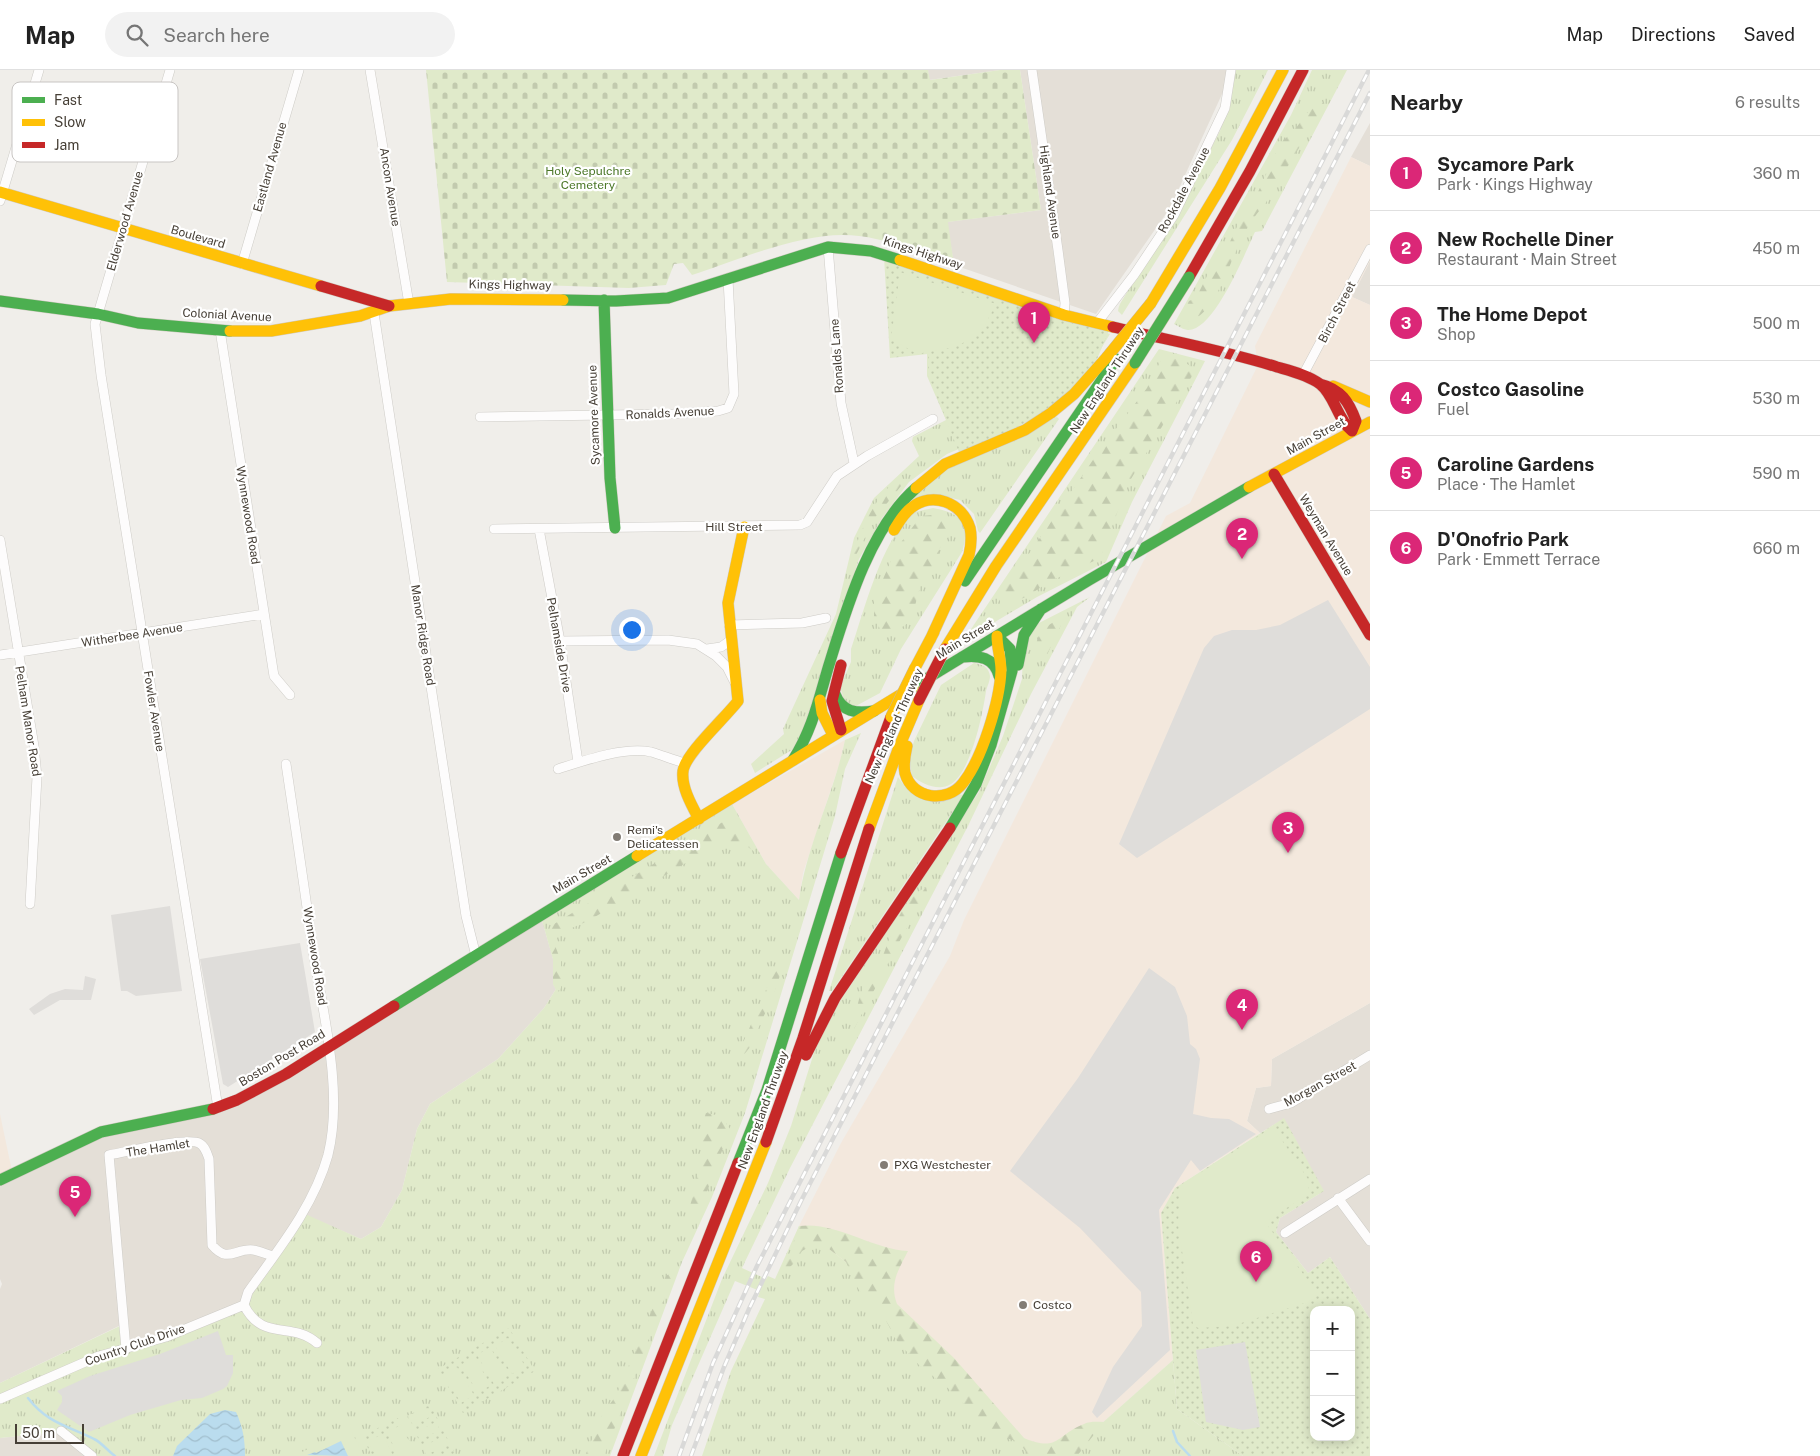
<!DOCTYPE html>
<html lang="en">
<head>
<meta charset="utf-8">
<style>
	:root { --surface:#fff; --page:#f2f2f2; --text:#222; --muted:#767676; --line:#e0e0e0; --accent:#db2777 }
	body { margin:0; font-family:"Public Sans",sans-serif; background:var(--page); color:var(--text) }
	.controls { position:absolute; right:15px; bottom:15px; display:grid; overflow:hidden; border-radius:10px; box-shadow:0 2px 12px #0003 }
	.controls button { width:45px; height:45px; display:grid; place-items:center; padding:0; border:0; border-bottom:1px solid var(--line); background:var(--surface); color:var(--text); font:25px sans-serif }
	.scale { position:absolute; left:15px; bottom:12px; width:69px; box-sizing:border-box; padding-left:5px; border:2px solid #463f36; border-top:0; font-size:14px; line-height:18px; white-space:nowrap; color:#463f36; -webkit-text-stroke:4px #fff; paint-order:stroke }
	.you { position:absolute; left:631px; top:559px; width:18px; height:18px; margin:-12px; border:4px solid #fff; border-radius:50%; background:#1a73e8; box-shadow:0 0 0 8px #1a73e833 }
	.badge { display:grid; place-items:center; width:32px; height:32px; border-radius:50%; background:var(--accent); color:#fff; font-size:16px; font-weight:700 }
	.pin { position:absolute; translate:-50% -41px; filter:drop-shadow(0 1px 2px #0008) }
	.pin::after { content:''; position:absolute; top:26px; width:18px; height:15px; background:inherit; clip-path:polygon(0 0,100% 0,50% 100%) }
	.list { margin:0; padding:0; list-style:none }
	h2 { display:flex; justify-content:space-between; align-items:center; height:65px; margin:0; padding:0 20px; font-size:21px }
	h2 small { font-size:16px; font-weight:400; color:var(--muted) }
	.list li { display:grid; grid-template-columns:32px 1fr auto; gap:15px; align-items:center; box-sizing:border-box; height:75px; padding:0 20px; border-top:1px solid var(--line) }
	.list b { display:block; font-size:19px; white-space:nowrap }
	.list p { margin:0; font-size:16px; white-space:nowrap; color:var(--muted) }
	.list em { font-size:16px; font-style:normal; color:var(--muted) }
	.icon { flex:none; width:28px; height:28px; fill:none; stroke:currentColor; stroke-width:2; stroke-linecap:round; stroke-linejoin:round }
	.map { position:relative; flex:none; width:1370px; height:1386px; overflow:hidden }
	header { display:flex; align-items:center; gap:30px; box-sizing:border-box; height:70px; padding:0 25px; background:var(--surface); border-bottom:1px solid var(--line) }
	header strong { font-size:24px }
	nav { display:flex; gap:28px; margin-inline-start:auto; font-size:18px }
	.search { width:350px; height:45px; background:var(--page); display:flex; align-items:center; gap:12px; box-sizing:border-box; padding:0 18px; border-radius:28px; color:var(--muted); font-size:19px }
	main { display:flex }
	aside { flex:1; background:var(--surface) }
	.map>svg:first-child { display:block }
	.residential { fill:#e4dfd7 }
	.commercial { fill:#f3e8dd }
	.grass { fill:url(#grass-tufts) }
	.forest { fill:url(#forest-firs) }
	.cemetery { fill:url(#cemetery-stones) }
	.park { fill:url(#park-dots); fill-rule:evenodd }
	.pitch { fill:#e0eaca }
	.parking { fill:#dfddda }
	.water { fill:url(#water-waves) }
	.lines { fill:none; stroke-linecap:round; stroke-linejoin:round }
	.stream { stroke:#badcee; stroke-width:2.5 }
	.street-casing { stroke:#ceccc7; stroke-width:10 }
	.fast-casing { stroke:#d0cac1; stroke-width:12 }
	.slow-casing { stroke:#d0cac1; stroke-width:12 }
	.jam-casing { stroke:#d0cac1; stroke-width:12 }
	.street { stroke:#fdfcfc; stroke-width:9 }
	.fast { stroke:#4caf50; stroke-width:11 }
	.slow { stroke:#ffc107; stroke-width:11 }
	.jam { stroke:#c62828; stroke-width:11 }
	.rail-casing { stroke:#d9d9d8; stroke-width:4.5 }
	.rail { stroke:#fff; stroke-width:2.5; stroke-dasharray:8; stroke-linecap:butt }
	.fast-bridge-casing { stroke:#c8b9a5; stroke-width:12; stroke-linecap:butt }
	.slow-bridge-casing { stroke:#c8b9a5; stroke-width:12; stroke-linecap:butt }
	.jam-bridge-casing { stroke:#c8b9a5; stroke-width:12; stroke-linecap:butt }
	.fast-bridge { stroke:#4caf50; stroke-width:11 }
	.slow-bridge { stroke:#ffc107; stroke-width:11 }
	.jam-bridge { stroke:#c62828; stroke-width:11 }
	.poi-dot { fill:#827c75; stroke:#fff; stroke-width:2 }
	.labels { text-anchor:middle; stroke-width:4.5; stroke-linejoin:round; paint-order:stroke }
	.street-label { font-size:12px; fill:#463f36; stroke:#fff }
	.park-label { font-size:12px; fill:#4c7829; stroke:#fff }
	.poi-label { font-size:12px; fill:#463f36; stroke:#fff; text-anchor:start }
	.key { fill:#fff; stroke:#c8c5c3; stroke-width:1 }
	.key-label { font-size:14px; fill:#463f36 }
</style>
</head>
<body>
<header>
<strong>Map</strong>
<div class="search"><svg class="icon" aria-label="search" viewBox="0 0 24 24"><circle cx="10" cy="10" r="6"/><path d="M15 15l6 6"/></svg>Search here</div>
<nav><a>Map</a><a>Directions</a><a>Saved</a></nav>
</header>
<main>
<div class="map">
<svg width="1370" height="1386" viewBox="0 0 1370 1386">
	<defs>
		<pattern id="grass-tufts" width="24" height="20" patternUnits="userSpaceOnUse" patternTransform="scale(1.25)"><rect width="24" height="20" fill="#e0eaca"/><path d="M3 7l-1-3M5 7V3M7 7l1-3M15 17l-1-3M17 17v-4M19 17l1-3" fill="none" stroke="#c2caae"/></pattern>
		<pattern id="forest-firs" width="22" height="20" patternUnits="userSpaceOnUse" patternTransform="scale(1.25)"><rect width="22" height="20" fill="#e0eaca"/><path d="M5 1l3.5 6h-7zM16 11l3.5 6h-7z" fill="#c2caae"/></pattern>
		<pattern id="cemetery-stones" width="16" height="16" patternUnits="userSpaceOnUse" patternTransform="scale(1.25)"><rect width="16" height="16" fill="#e0eaca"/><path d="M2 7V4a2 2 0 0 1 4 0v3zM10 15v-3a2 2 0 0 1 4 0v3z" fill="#c2caae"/></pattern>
		<pattern id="park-dots" width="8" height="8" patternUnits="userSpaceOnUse" patternTransform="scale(1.25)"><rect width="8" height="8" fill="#e0eaca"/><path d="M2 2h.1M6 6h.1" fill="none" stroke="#c2caae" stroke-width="1.8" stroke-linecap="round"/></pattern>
		<pattern id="water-waves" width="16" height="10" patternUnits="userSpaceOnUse" patternTransform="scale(1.25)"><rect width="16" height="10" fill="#badcee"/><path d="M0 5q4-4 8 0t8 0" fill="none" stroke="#a1becd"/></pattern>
	</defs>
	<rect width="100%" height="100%" fill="#f0eeea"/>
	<path class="residential" d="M928,0H1000L929,10Z
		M1020,0H1233L1170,138L1096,244L954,195L947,152L1041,140Z
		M1370,53V96L1351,87Z
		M1370,191V235L1352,227Z
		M541,847L553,889V914L556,919L544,938L498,989L430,1034L417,1059L402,1120L381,1157L361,1169L303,1144L246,1234L126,1282L121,1255L0,1313V1219L2,1214L0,1209V1113L102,1064L213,1041Z
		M1370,933V1249L1330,1187L1308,1203L1276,1162L1280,1148L1319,1124L1277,1053L1260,1063L1247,1051L1256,1018L1271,1016L1272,989Z
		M69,1361L96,1386H0V1368Z"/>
	<path class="commercial" d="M1351,87L1370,96V191L1352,227L1370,235V933L1272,989L1271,1016L1256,1018L1247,1051L1260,1063L1175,1118L1161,1143L1173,1290L1065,1386L1038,1383L799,1156L841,1073L950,886L964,850L1166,446L1190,433L1258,295L1255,276Z
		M845,670L840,692L803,803L799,830L766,794L732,734Z
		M0,1044L13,1106L0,1113Z"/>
	<path class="grass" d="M1235,0H1268L1232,70L1122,245L1118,241C1119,231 1128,225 1130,214L1187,124L1220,61Z
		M1312,0H1347L1262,161L1255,162C1245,183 1214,261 1188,260C1184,260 1178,256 1174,254L1291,45Z
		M885,193L1110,264L1086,303L980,370L947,384L909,412L882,448L859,489L798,676L755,703L751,694L784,664L783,659L836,544L854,468L874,428L919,386L912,371L913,367L946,350L927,306V284Z
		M1159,279L1205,291L1132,432L1106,492L1037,527L963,571Z
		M1057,347L1059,349L980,463L978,461L974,444L960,430L935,424L909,431L954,392Z
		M933,438C961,443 971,453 962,482L901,579L880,623L854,637L846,635L840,617L851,592V579C864,541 881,472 911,445C916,440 927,440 933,438Z
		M1090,527L1077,537L1031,624L968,756L790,1098L742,1198L766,1209L768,1206L775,1209L799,1156L846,1192L991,1347L1048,1386H702L731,1301L765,1229L758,1227L760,1221L735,1211L672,1355L663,1386H654L722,1209L768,1113L791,1056L817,973L835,939L979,722L1003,666L1022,609L1023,581L1035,555Z
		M974,593C982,594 989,597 990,606C990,611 987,617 986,621C983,643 971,702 951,714C939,722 922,714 912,706L909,689L914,671L941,615Z
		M861,663L845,699L835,746L745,1043L712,1127L682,1192L610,1386H96L68,1361L0,1368V1313L122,1255L126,1282L246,1234L253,1220L303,1143L361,1169L381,1157L402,1120L417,1059L430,1034L498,989L544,938L556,919L553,914V889L541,847L732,734L766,794L799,830C807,774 834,724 845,670Z
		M898,707L905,717L964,725L832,921H829Z
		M1173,1290L1177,1339L1243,1386H1065Z"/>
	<path class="forest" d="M1321,31L1325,35L1265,134C1253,147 1245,161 1238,177C1227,199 1212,252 1183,252L1182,246L1189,231L1196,228L1212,196L1228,176L1244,142L1258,122L1280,74L1296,58L1314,34Z
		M1173,287L1189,295L1192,306L1128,414L1102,483L1096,490L1049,512L1026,527L1007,534L1000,532L999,528L1097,384L1147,318L1162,288Z
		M895,411H899L901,416L875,448L855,487H852C861,460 873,430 895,411Z
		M933,445L947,447L953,455L951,463L939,479L938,492L921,513L911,551L896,561L880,559L874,546V530L896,479L921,446Z
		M1058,550L1062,553L1046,587H1038C1032,569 1042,557 1058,550Z
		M731,747H737L756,783L748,777L721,772L588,851L560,863L554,873L561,891V918L557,922L553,914V889L546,863L554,854Z
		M926,817L928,826L916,842L898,874L853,961C856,945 857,928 866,913C870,905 878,899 881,891C891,866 900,830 926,817Z
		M787,883L775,921L750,977L743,986L739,982L772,906Z
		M706,1043L721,1046L730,1059L705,1127L689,1153L686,1152L700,1097L703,1052Z
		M799,1156C835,1151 872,1179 908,1181C899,1199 889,1213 897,1234L954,1288L1024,1368C1059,1383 1057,1364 1084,1354C1090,1351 1098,1352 1104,1352L1077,1386H1029L1019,1372L1003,1367L987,1358L948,1318L919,1295L897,1271L884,1247L859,1220L846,1192L829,1179L821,1177H809L802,1181L796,1191L782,1205Z
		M669,1204L673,1206L604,1386H585L603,1343L616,1326L666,1206Z"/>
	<path class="cemetery" d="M426,0H928L930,10L1000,0H1020L1041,140L948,152L954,195C923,184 892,170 859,166C808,159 741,189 692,205L683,193L674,194L666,215L629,218L447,212Z"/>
	<path class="park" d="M884,187L1109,261C1102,275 1097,294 1087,306C1056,344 1003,364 959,382L928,305V284L890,288Z
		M1284,1048L1324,1121L1280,1148L1276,1162L1308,1203L1330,1187L1370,1249V1386H1243L1177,1339L1161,1143L1175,1118ZM1314,1240H1351V1367H1314Z
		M509,1258L535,1301L463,1343L438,1299Z
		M430,1334L456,1386H427L407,1346Z
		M398,1348L417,1386H372L362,1366Z"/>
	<path class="pitch" d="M900,202L996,234L980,264L955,277L917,284L891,269Z
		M1273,1057L1310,1112L1307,1125L1265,1152L1317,1223L1314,1230L1232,1256L1198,1258L1193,1254L1178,1154L1181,1115Z
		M508,1268L525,1296L512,1304L495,1276Z
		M490,1277L507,1306L494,1314L477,1285Z
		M474,1287L491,1315L478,1323L461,1295Z
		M457,1297L474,1325L461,1333L444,1305Z
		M428,1338L432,1346L413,1355L408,1347Z
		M436,1352L440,1360L420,1370L416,1362Z
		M401,1355L416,1386H398L387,1362Z
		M350,1358L361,1381L356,1383L358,1386H294Z
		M383,1364L393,1386H376L368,1371Z
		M444,1366L448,1375L428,1384L424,1376Z"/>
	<path class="parking" d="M1328,530L1370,597V639L1137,788L1119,774L1204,578L1214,566L1232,560H1256L1280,555Z
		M170,836L182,921L136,926L127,921H121L111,845Z
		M300,873L315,962L228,1017L223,1014L200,889Z
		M1149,898L1175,917L1187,946L1190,974L1196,979L1200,989L1193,1044L1211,1048L1229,1049L1256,1064L1200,1101L1191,1090L1159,1140L1170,1280L1097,1348L1092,1342L1113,1297L1142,1256L1141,1222L1080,1158L1010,1101L1078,1008Z
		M85,906L96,909L91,930H60L34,945L29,939L50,924L65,919L83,920Z
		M218,1261L226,1285H233V1303L227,1316L223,1319L202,1328L181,1330L130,1345L89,1362L57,1340L62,1332V1326L57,1321L90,1306L160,1284Z
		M1245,1272L1260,1357L1243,1360L1206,1352L1196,1280Z"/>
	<path class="water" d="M225,1340L236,1342C243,1357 245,1370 245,1386H173L177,1376L210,1344Z
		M341,1371L348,1386L307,1385L315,1382L316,1383Z"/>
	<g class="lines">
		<path class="stream" d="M28,1328C47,1353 68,1356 94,1369C101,1372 108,1381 115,1386
			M1173,1361L1177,1372L1190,1386"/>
		<defs>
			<path id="street" d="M170,0L95,254L101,305L218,1038
				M370,0L409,234
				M1032,0L1058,180L1065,233L1064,245
				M0,131L39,0
				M828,177L841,333L854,393
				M242,194L299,0
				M374,243L466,846L475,882L479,884
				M1097,253L1134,205L1174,145L1225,38L1231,0
				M220,260L274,606L290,625
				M1303,305L1370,179
				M480,347L673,344L718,341L728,338L734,324L728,209
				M494,459L800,455L807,452L837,406L867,386L933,349
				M539,459L560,571L578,692
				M0,470L34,676L37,707L30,834
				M729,555L802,553L826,548
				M560,571L668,570L697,574L716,586L727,597L734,611
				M707,579L721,577L731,570
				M0,585L264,544
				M558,699C583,691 625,676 651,682C662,685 673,690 685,693
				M1269,1039L1291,1033L1370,985
				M1338,1128L1370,1171
				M1285,1163L1370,1109
				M244,1235L248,1222C278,1180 314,1136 328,1085C344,1021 322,939 312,874C304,814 295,754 286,694
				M244,1235C262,1272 292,1251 317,1273
				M126,1279L109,1085C125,1082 188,1067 199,1073C205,1076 207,1083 209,1089L212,1175C228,1194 235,1178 253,1180C259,1181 266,1184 273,1186
				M0,1329L99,1286L166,1267L244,1235
				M61,1361L92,1386"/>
			<path id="fast" d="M563,230L616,231L668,228L828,177L871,181L900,190
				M604,230L610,408L615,458
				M0,231L98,244L138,253L230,261
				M965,511L1116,289
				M962,587C979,585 994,587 999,606
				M1018,595L1024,565L1041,539
				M913,617L1089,510L1249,417
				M835,624C842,642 856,644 874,641
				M793,690C812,660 818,632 828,598C846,540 869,459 916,418
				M950,758L976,714L991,675L1012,601L1010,579L997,566
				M394,936L637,786
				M738,1093L767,1020L841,783
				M0,1110L101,1062L213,1039"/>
			<path id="slow" d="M0,122L321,216
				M900,190L1064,245L1113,257
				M1151,233L1220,118L1283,0
				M230,261H271L360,246L389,236L451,229L563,230
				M1333,316L1370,332
				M1249,417L1370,352
				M916,418L945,394L1025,360L1051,343L1074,324L1107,287
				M894,460C899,452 903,444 911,438C932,421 962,432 970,458C972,467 971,476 969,485L930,570
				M945,579L996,496L1135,293
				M915,598L934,562
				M820,630L822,643L833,665
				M907,676C905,685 903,693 905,703C912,729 947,734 963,713C982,689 1000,631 1001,600C1001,589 997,578 997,566
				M699,749C692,736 681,717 683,701C685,684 726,647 738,631L728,533L744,457
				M869,759L899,677L919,630
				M637,786L913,617
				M641,1386L766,1072"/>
			<path id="jam" d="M1189,207L1250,101L1303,0
				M321,216L389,236
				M1113,257C1167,270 1223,280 1277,297C1291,301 1308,305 1320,314C1335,326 1337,349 1352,361L1356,351C1349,332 1341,319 1320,314
				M1274,404L1370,565
				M841,595L832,631L841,660
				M841,783L891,647
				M806,985L835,928L950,758
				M213,1039L237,1030L286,1004L394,936
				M766,1072L803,968L869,759
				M623,1386L738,1093"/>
		</defs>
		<use href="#street" class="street-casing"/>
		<use href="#fast" class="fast-casing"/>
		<use href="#slow" class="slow-casing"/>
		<use href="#jam" class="jam-casing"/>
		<use href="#street" class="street"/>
		<use href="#fast" class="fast"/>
		<use href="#slow" class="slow"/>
		<use href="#jam" class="jam"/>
		<defs>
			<path id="rail" d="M679,1386L713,1293L757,1196L1369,0
				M691,1386L724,1297L749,1239L801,1131L1370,23"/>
		</defs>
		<use href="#rail" class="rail-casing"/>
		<use href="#rail" class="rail"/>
		<defs>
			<path id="fast-bridge" d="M1135,293L1189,207"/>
			<path id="slow-bridge" d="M1107,287L1151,233
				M891,647L915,598"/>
			<path id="jam-bridge" d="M919,630L945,579"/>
		</defs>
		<use href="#fast-bridge" class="fast-bridge-casing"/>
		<use href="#slow-bridge" class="slow-bridge-casing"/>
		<use href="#jam-bridge" class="jam-bridge-casing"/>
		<use href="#fast-bridge" class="fast-bridge"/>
		<use href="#slow-bridge" class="slow-bridge"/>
		<use href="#jam-bridge" class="jam-bridge"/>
	</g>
	<g class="poi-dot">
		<circle cx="617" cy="767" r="5"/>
		<circle cx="884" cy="1095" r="5"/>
		<circle cx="1023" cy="1235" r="5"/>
	</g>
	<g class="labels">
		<g class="street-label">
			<text transform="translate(270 97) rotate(-74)" y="4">Eastland Avenue</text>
			<text transform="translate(390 117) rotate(81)" y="4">Ancon Avenue</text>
			<text transform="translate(1184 120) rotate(-62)" y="4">Rockdale Avenue</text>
			<text transform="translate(1050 122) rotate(82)" y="4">Highland Avenue</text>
			<text transform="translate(125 151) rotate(-74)" y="4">Elderwood Avenue</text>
			<text transform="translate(198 167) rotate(16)" y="4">Boulevard</text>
			<text transform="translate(923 183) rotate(18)" y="4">Kings Highway</text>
			<text transform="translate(510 215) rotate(1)" y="4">Kings Highway</text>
			<text transform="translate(1337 242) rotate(-63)" y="4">Birch Street</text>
			<text transform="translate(227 245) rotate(3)" y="4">Colonial Avenue</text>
			<text transform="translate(837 286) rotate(-94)" y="4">Ronalds Lane</text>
			<text transform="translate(1107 310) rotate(-57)" y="4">New England Thruway</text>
			<text transform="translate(670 343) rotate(-3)" y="4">Ronalds Avenue</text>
			<text transform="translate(594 345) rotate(-92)" y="4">Sycamore Avenue</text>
			<text transform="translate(1316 366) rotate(-29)" y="4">Main Street</text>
			<text transform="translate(248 445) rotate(81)" y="4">Wynnewood Road</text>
			<text x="734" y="461">Hill Street</text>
			<text transform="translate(1326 465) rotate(59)" y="4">Weyman Avenue</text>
			<text transform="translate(132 565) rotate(-9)" y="4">Witherbee Avenue</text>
			<text transform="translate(423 565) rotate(81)" y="4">Manor Ridge Road</text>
			<text transform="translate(965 569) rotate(-31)" y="4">Main Street</text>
			<text transform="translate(559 575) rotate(80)" y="4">Pelhamside Drive</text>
			<text transform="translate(154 641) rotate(81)" y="4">Fowler Avenue</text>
			<text transform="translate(28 651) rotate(81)" y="4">Pelham Manor Road</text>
			<text transform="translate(894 656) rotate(-66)" y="4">New England Thruway</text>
			<text transform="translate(582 804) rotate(-30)" y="4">Main Street</text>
			<text transform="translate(315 886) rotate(81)" y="4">Wynnewood Road</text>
			<text transform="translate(282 988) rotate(-31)" y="4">Boston Post Road</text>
			<text transform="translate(1320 1014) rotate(-29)" y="4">Morgan Street</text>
			<text transform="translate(763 1040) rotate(-70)" y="4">New England Thruway</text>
			<text transform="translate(158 1078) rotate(-9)" y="4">The Hamlet</text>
			<text transform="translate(135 1275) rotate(-19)" y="4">Country Club Drive</text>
		</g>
		<g class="park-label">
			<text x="588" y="105">Holy Sepulchre<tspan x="588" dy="14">Cemetery</tspan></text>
		</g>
		<g class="poi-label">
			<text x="627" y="764">Remi's<tspan x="627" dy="14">Delicatessen</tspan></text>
			<text x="894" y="1099">PXG Westchester</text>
			<text x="1033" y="1239">Costco</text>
		</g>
	</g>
	<rect x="12" y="12" width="166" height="80" rx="8" class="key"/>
	<rect x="22" y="27" width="23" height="6" fill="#4caf50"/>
	<rect x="22" y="49" width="23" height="7" fill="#ffc107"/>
	<rect x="22" y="72" width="23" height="6" fill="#c62828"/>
	<g class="key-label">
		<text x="54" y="35">Fast</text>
		<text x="54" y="57">Slow</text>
		<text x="54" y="80">Jam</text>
	</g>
</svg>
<div class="controls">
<button>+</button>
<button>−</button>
<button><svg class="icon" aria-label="layers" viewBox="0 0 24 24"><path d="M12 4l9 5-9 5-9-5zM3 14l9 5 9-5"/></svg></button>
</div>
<div class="scale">50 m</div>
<div class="you"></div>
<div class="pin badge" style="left:1034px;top:273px">1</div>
<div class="pin badge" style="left:1242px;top:489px">2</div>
<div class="pin badge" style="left:1288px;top:783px">3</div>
<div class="pin badge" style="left:1242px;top:960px">4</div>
<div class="pin badge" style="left:75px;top:1147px">5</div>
<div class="pin badge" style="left:1256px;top:1212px">6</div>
</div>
<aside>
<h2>Nearby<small>6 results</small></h2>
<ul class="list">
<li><span class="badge">1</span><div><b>Sycamore Park</b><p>Park · Kings Highway</p></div><em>360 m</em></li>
<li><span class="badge">2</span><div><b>New Rochelle Diner</b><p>Restaurant · Main Street</p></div><em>450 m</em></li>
<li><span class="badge">3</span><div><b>The Home Depot</b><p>Shop</p></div><em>500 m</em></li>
<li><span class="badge">4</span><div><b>Costco Gasoline</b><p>Fuel</p></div><em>530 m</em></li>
<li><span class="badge">5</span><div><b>Caroline Gardens</b><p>Place · The Hamlet</p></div><em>590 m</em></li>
<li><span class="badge">6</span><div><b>D'Onofrio Park</b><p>Park · Emmett Terrace</p></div><em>660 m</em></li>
</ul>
</aside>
</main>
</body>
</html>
